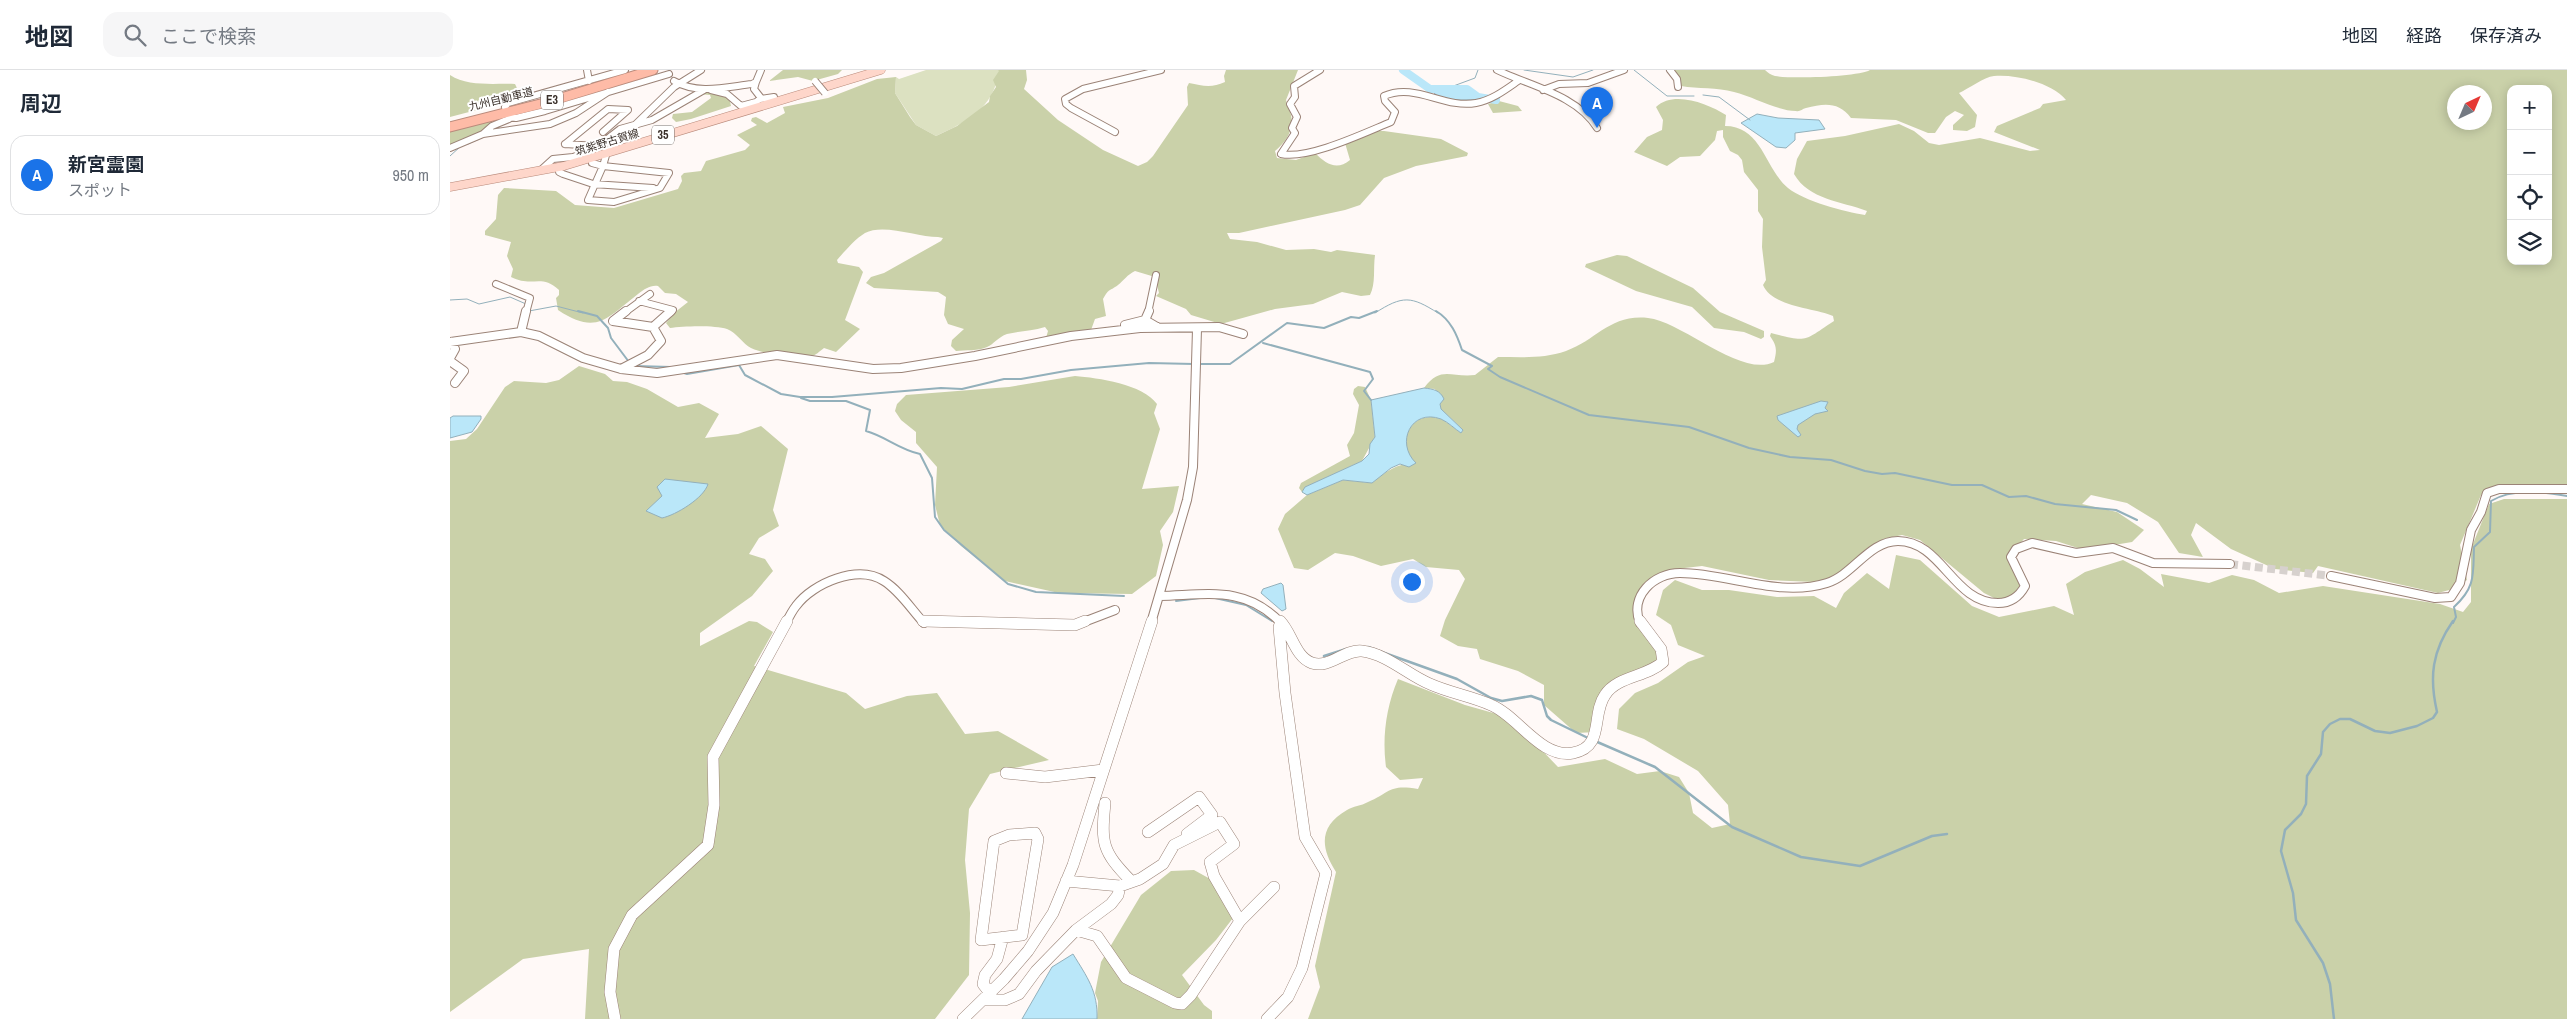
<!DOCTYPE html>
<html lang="ja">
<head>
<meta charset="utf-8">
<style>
	:root { --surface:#fff; --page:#f6f6f7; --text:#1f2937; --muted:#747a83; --line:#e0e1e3; --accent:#1a73e8 }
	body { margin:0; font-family:"Archivo Narrow","Noto Sans JP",sans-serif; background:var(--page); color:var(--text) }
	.controls { position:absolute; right:15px; top:15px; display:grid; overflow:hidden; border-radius:10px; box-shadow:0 2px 12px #0003 }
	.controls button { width:45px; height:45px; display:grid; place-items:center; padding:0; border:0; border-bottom:1px solid var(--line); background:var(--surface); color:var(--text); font:25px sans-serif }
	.compass { position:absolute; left:1997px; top:15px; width:45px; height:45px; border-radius:50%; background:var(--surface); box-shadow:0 2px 12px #0003; rotate:44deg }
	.you { position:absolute; left:961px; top:511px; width:18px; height:18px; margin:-12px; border:4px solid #fff; border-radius:50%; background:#1a73e8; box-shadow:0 0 0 8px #1a73e833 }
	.badge { display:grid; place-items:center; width:32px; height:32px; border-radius:50%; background:var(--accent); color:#fff; font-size:16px; font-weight:700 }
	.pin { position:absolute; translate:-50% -41px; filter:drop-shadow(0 1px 2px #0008) }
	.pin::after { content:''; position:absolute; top:26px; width:18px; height:15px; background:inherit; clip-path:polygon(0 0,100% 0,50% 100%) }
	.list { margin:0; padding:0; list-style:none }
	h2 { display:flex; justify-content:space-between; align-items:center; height:65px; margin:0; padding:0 20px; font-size:21px }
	h2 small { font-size:16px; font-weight:400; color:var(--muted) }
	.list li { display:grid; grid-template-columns:32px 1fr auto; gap:15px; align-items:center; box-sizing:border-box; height:80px; margin:0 10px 10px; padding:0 10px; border:1px solid var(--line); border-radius:15px }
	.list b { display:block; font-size:19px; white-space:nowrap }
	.list p { margin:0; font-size:16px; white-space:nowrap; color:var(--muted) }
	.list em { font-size:16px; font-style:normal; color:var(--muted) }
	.icon { flex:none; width:28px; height:28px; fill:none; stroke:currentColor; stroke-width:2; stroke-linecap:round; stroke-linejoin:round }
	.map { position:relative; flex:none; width:2117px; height:949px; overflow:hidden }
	header { display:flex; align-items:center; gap:30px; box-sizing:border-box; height:70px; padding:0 25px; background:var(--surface); border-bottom:1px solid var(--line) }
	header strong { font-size:24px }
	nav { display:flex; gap:28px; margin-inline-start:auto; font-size:18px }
	.search { width:350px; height:45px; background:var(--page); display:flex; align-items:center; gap:12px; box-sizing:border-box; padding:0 18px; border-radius:15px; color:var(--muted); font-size:19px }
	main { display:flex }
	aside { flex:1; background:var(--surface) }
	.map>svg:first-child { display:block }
	.green { fill:#dce1c1 }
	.forest { fill:#cad1a9; fill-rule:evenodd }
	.water { fill:#bae7f9; stroke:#93b0bb }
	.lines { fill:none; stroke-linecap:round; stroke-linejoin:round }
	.stream-far2 { stroke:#93b0bb; stroke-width:1 }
	.stream-far1 { stroke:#93b0bb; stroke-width:2 }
	.stream { stroke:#93b0bb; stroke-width:2.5 }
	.river { stroke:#bae7f9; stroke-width:8 }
	.minor-tunnel { stroke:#d7d1ce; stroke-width:8; stroke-dasharray:8 4.5; stroke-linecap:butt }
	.minor-far2-casing { stroke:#9b8377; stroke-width:8 }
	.minor-far1-casing { stroke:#9b8377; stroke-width:10 }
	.minor-casing { stroke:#9b8377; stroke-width:12 }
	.major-casing { stroke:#b98a7b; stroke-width:9 }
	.highway-casing { stroke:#b98a7b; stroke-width:11 }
	.minor-far2 { stroke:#fff; stroke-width:6 }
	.minor-far1 { stroke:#fff; stroke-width:8 }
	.minor { stroke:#fff; stroke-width:11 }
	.major { stroke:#fed6ca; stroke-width:8 }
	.highway { stroke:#febba7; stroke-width:9 }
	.minor-bridge-casing { stroke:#9b8377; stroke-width:8; stroke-linecap:butt }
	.minor-bridge { stroke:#fff; stroke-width:6 }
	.labels { text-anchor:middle; stroke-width:4; stroke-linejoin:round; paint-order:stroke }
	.far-street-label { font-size:11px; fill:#392f29; stroke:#fff }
	.shield { fill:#fff; stroke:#746d69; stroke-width:1 }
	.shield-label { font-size:12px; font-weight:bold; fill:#392f29 }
</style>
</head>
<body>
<header>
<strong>地図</strong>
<div class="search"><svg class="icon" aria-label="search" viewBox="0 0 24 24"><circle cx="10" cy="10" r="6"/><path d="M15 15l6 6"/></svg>ここで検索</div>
<nav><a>地図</a><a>経路</a><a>保存済み</a></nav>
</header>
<main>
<aside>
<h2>周辺<small></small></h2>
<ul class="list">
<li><span class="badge">A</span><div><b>新宮霊園</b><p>スポット</p></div><em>950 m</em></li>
</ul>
</aside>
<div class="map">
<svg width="2117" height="949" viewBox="0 0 2117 949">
	<rect width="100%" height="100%" fill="#fff9f7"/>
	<path class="green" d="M476,0H547L550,1C541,40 520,50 486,66L466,55L445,23L446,7L449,9Z"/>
	<path class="forest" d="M333,0H392L388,4L363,11L348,7L319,11Z
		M547,0H576L577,10L574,19L608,50L653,80L688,96L697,92L703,86L738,35L737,17L739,13C753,16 762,18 775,12L774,6L776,0H848L836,30C837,35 840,40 841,45C844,61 836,72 825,81L827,88L846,90L865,83C876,94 887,101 900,90L895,73L928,61H934L991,69L1018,83L1017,86L966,96L934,108L910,135L895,140L789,163H777L780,169L807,172L836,180L864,179L881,182L887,180L925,185C923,199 926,213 920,225L911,226L892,222L863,234L825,239L771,254L741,245L736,239L706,226L709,223L705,207L685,201C677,205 674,210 668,215C659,222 660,217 653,229L656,246L645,249L641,260L596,268L598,261L595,257C582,261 570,261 557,264C548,267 544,274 537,277C529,281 515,280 506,281L501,276L502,270L514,259L498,254L494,245L496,227L488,222L424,218L416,213L421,207L434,203L491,171L493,168L488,167C468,167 433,153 415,163C405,169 395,181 387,190L388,193L409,197L413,202L395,250L410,259L386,282L374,278C370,281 365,286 361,286C356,286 350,284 345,284C328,283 317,285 301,278C293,274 287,263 277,259C265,255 233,256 220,258L216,253L224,243L238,232L226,224L215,223L208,216C200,215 195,219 188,224C157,248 147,266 108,240L106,228L109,225V220C91,203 83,218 61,207L63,199L57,186L61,172L35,165V161L46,149L48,125L54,118L106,121L125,135L164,138L228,119L232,111L231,106L234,103L251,101L256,91L295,80L300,75L287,65L307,55L301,51L302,48L306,47L317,53L335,43L333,37L378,28L427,9L446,7L445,23L460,47L466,55L486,66L507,56L539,32L540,26L546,17L543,10L549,1Z
		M1222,0H1315C1318,3 1321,5 1325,6C1341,9 1408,7 1420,0H2117V418L2037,420L2031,425L2010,475L2017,510L2003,519L1988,523L1868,496L1863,503L1825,499L1781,479L1746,453L1741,465L1753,487L1729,483L1708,452L1677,433L1641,425L1632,434L1667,442L1694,460L1682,472L1634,480L1606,471L1574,469L1561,484L1575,516L1565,527L1550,531L1534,523L1470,470L1452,465L1433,469L1382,510L1364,512L1319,510L1252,496L1226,499L1188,525L1187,553L1212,586L1210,598L1171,615L1155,627L1147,662L1126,663L1094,635V615L1068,601L1030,589L1027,579L1008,576L990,566L995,550L1015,509L1009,500L976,497L963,489L931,496L903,486L885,483L858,500L844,498L828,459L835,444L857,425L893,410L922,413C936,401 946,394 965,393C944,373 962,338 991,349C998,352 1005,359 1011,363L1013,360L991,339L985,319L974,318C991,295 1001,308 1025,305L1048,287C1071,287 1093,289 1116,281C1147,270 1160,244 1198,248C1233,252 1291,308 1324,292C1327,280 1327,276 1320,266L1321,263C1359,273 1353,271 1384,251L1383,246C1365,238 1322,237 1313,215L1316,210L1312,177L1313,149L1308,141V120L1294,102L1292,90L1288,85L1280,81L1273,67V60L1267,61L1265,70L1250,86L1230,87L1217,96L1184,82L1197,67L1212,60L1213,50L1206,37C1224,20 1258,34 1276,45L1275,56C1312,56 1315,99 1338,118C1354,131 1395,142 1415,145L1417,141C1391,131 1359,130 1344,104L1347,89L1357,71L1395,66L1449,54L1464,61L1479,73L1489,75L1530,68L1580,81L1590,80L1544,62L1547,56L1590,38L1593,34L1616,30C1602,13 1566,4 1544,6C1534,7 1518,19 1509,23L1527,45L1525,57L1517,61L1503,60V55L1514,45L1505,41L1496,47L1485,63H1478L1446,50L1401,48C1389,32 1375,33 1356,38C1352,39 1350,42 1346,41C1328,41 1304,27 1284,22C1267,17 1248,19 1231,16V10ZM2061,19H2098V191H2061ZM2004,22H2034V52H2004Z
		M0,5C18,17 44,13 65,14L72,28L0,47Z
		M251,22H264L279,27L281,36L241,49L226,52L222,48L223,44L242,42L261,28L260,25L249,24Z
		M1049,31L1068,36L1072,41L1043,43L1038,34Z
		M51,48L32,63L0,77V60Z
		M1167,185L1177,186L1243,218L1270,242L1314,261V267L1311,269L1294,262L1264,258L1242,237L1186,221L1135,197L1136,194Z
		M129,296L155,304L163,311L177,312L197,319L228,337L249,333L269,344L255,368L288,364L311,356L338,379L323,440L329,456L309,468L299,484L315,489L323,501L302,526L250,563V576L299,551L307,552L323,562L304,596L396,623L415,639L457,626L487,623L515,664L548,661L599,690L540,704L519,739L515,790L520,843L519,905L485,949H135L139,879L73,889L0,942V371L16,369L27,359L55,317L64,311L96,313L109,310Z
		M625,306C648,308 693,314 707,334L704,343L710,359L692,419L729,416L723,442L710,461L713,475L706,506L682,524L609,523L555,511L511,476L490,455L485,435L487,397L466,373V362L451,350L445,341L447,334L456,325L559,317Z
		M908,316L915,317L921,330L925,367L912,391L856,417L852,422L849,418L851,413L900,386L897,375L904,363L909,335L903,324L904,319Z
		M2054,429H2117V949H858L870,917L865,896L886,802C870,777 869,756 897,740C903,736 911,736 918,732C941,722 939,714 968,719L973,708L950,710L936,697C932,668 936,637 948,609L1015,635L1061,648L1108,697L1155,689L1187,704L1210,701L1229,707L1239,723L1243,743L1262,758L1280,754L1278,735L1248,701L1194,669L1167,659L1169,639L1185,623L1208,613L1238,592L1255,586L1228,575L1221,555L1206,545L1213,520L1225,510L1252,520H1279L1327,527L1364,526L1386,538L1394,523L1417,503L1439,519L1446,485L1470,490L1522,536L1549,547L1604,536L1624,545L1616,514L1635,502L1673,490L1690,499L1714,517L1711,504L1759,513L1782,505L1804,510L1829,523L1873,516L1990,534L2013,542L2021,532V479L2039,434Z
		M744,800L762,810L783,848L766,870L732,905L754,935L762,941V949H647L648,931L645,923L651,892L691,825L721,801Z"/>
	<path class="water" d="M989,20L1016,21L1027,30H998L984,24Z
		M1307,44L1328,48L1369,50L1375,59L1345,63V70L1336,78L1326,77L1291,53Z
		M974,318C983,319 990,320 994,329L990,334L991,339L1013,360L1011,363C1005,359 998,352 991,349C961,338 945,373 966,393L959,397L950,394L941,398L922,413L893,410L857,425L852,422L855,417L912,391L919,384L920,374L925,367L921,330Z
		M1371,331L1378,332L1375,338L1378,341L1365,344L1348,355L1347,359L1351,365L1348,367L1328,350L1327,346Z
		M3,346H31V349L22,362L0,368V348Z
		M215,409L258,414C254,428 226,445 212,448L196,441L212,426L207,417Z
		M831,513L833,515L836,539L832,541L811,523L813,519Z
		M623,884C637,907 648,921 647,949H572L602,897Z"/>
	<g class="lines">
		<path class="stream-far2" d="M1074,0L1123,7L1143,0
			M1184,0L1217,26H1244
			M998,18L1025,8L1028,0
			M1253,25L1269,27L1300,50
			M18,74L36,66
			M0,86L11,76
			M0,230L17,229L29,234L60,227L76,234
			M79,241L106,236L133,243
			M925,243C953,225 961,226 988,243"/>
		<path class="stream-far1" d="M128,241L147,246L158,258L161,268L179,292
			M986,241C1001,250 1007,265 1012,280L1042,296L1038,299L1050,307L1139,345L1239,357L1299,378L1340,387L1381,390L1415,401L1432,404L1445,403L1502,415H1532L1559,427L1576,426L1605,434L1666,440L1687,450
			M813,273L920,302L923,309L914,321L921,330
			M749,294H780L837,253L874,258L901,247L909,248L927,241
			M185,296L221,297
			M231,302L237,304L289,295L295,305L331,324L350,327H382L491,318L512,319L554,309H571L621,300L699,293L744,294
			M351,328L360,331H396L420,340L416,361C437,367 448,379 470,384L482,408L485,447L494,460L558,514L586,522L674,526
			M765,528L796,535L822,551
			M726,531L750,528
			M2003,553L2006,547L2004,537C2026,517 2023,504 2024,477L2040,462L2041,431C2062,418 2093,422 2117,426"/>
		<path class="stream" d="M918,577L1007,609L1041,628L1052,631L1081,626L1092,630L1097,646L1101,650L1138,668
			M874,586L896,579
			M1145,671L1205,697L1282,757L1351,787L1410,796L1482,766L1497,764
			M1884,949L1880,914L1873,893L1846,850L1843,823L1831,781L1835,760L1851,744L1856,734L1857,706L1871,684L1873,662L1880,654L1890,649H1900L1925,661L1940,663L1967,656L1983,648L1987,642C1979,607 1982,581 2003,551"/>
		<path class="river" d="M953,0L980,19H1017L1028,27L1046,30"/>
		<path class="minor-tunnel" d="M1780,494L1881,506"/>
		<defs>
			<path id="minor-far2" d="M137,0L139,11
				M870,0L844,16L845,27L840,34L847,47L842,58L845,63L831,84C858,90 914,63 941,52L945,42L935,31L934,26C965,12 994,39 1026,33C1042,30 1055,20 1068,11
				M1047,0C1080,16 1127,25 1147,58
				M1220,0L1227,9L1228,17
				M224,11C248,25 276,17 302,14L306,12L311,0
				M261,20L277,24L291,36L306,32L311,28L304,19L306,12
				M1093,20L1109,14L1138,13L1174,0
				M310,29L324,27
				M55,37L58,33L175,0
				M59,47L66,48L95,41L219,4
				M665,62L621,38L616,34L615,29L633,19L711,0
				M33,64L42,56L59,49
				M115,74L158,39L178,40L153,62
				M115,74L147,76
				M0,78L33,64L100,54L126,43L158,22
				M142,93L153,96
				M153,96L219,103L210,118L164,132L138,130Z
				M153,96L157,82L224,17L251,0
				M109,98V102L113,104L143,114L203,118
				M92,99L103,89L123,87L143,80L170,59L202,50L254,20
				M46,214L80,228L76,243
				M189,231L223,240L220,243
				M174,243L200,224
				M698,243L706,205"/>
			<path id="minor-far1" d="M695,250L699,241
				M675,255L695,250L707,257
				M203,257L221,241
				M71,262L76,241
				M0,272L71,262L89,266L133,288L171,299L207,303L327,285L423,299L451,298L525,286L621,266L690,258L769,257L793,264
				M0,288L5,279L1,272
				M0,291L14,301L5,313
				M171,299L198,285L211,271L203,257L163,251L176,241
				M1881,506L1985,528L2001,527L2010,513L2021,460L2031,442L2037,423L2049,419H2117
				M710,526C757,525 795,515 831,553
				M336,553C339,547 342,541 346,536C363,513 408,494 434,511C450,521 461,539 474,553
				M631,553L665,540
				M701,553L737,430L743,397L747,259
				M1190,553C1179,526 1204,503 1230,503C1278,503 1329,528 1377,513C1403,505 1419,471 1448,471C1492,471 1503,533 1548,533C1561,533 1569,527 1575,516L1561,487L1566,479L1582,473L1626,483L1663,478L1703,493L1780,494"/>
			<path id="minor" d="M473,551L625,555L635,551
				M830,551C842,563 845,587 862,593C879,599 895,579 912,581C937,584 958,605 980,614C1000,623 1021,626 1041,635C1068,646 1091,689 1123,683C1155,677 1141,645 1155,625C1167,606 1197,607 1213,592L1211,579L1190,551
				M556,703L595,707L653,700
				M655,733C651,774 652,781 681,811
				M698,762L749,727L762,745L737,764
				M585,763L588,769L572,865L531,870L544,771L559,765Z
				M616,811L670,816L690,809L713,794L724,775L770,752L784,774L760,792L764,806L790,851
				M626,860L647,866L676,908L725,933L732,934L741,925L790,851L824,817
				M540,923L533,914L535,905L547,889L553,867
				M533,930H555L569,924L586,901L626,860L661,834L668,825L670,816
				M165,949L160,922L164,879L182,845L258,775L264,735L263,687L337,551
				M513,949L554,909L578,881L603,843L623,795L702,551
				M817,949L838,927L852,898L876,803L855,767L835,623L829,557L831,552"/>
			<path id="major" d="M0,117L114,96L431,0"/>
			<path id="highway" d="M0,57L98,32L203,0"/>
		</defs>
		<use href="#minor-far2" class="minor-far2-casing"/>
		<use href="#minor-far1" class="minor-far1-casing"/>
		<use href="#minor" class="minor-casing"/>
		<use href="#major" class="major-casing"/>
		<use href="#highway" class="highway-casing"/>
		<use href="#minor-far2" class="minor-far2"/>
		<use href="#minor-far1" class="minor-far1"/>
		<use href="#minor" class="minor"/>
		<use href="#major" class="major"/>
		<use href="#highway" class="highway"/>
		<defs>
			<path id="minor-bridge" d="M365,11L375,23"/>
		</defs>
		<use href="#minor-bridge" class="minor-bridge-casing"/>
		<use href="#minor-bridge" class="minor-bridge"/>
	</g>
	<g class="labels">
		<g class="far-street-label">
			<text transform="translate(51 29) rotate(-14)" y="4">九州自動車道</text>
			<text transform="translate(157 72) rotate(-17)" y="4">筑紫野古賀線</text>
		</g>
		<g class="shield">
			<rect x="91" y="20.5" width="22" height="19" rx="4"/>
			<rect x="202" y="55.5" width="22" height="19" rx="4"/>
		</g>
		<g class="shield-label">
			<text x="102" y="34">E3</text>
			<text x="213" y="69">35</text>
		</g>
	</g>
</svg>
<div class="controls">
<button>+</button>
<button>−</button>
<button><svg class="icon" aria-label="locate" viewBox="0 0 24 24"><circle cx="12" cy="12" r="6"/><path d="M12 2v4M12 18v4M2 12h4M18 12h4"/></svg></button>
<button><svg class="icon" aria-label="layers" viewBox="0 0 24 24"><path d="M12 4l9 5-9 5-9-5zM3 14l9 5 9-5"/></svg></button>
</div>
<svg class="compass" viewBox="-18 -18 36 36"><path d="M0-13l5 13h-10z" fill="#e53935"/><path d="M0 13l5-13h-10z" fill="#747a83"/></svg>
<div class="you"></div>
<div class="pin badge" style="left:1147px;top:58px">A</div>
</div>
</main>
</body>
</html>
